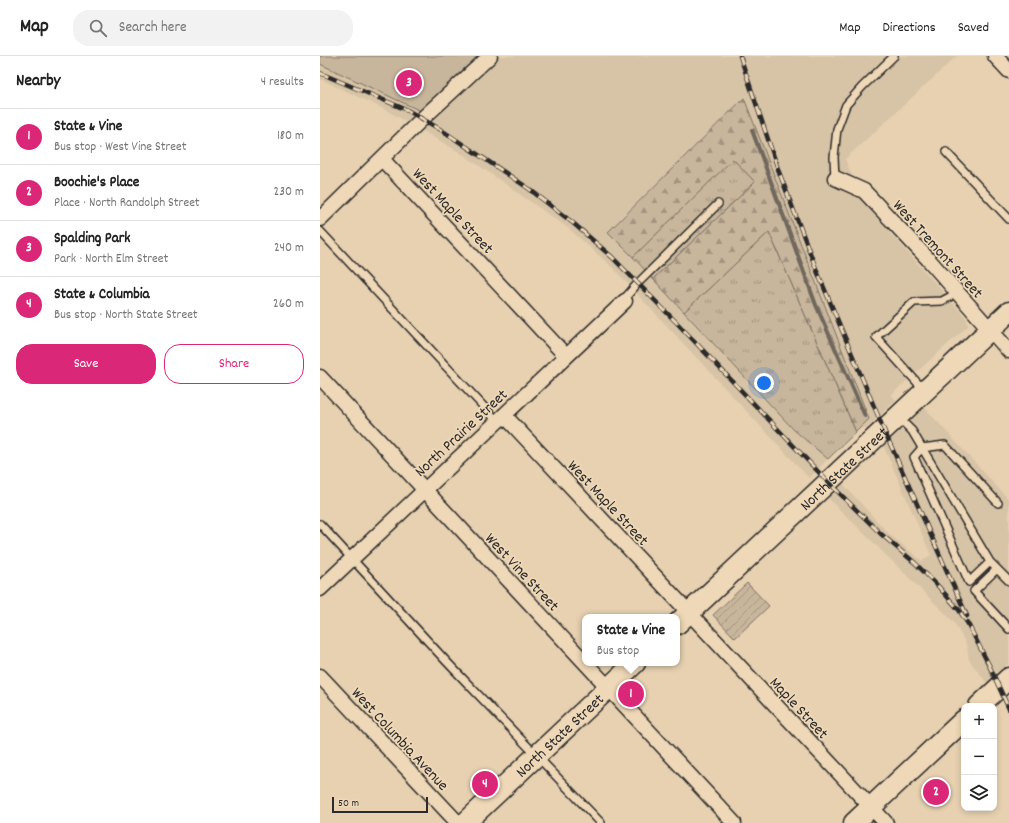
<!DOCTYPE html>
<html lang="en">
<head>
<meta charset="utf-8">
<style>
	:root { --surface:#fff; --page:#f2f2f2; --text:#222; --muted:#767676; --line:#e0e0e0; --accent:#db2777 }
	body { margin:0; font-family:Dekko,sans-serif; background:var(--page); color:var(--text) }
	.controls { position:absolute; right:12px; bottom:12px; display:grid; overflow:hidden; border-radius:8px; box-shadow:0 2px 6px #0003 }
	.controls button { width:36px; height:36px; display:grid; place-items:center; padding:0; border:0; border-bottom:1px solid var(--line); background:var(--surface); color:var(--text); font:20px sans-serif }
	.scale { position:absolute; left:12px; bottom:10px; width:96px; box-sizing:border-box; padding-left:4px; border:2px solid #2b2b2b; border-top:0; font-size:11px; line-height:14px; white-space:nowrap; color:#2b2b2b; -webkit-text-stroke:3px #efd8b7; paint-order:stroke }
	.you { position:absolute; left:444px; top:327px; width:14px; height:14px; margin:-10px; border:3px solid #fff; border-radius:50%; background:#1a73e8; box-shadow:0 0 0 6px #1a73e833 }
	.badge { display:grid; place-items:center; width:26px; height:26px; border-radius:50%; background:var(--accent); color:#fff; font-size:13px; font-weight:700 }
	.pin { position:absolute; translate:-50% -50%; border:2px solid #fff; box-shadow:0 1px 4px #0006 }
	.popup { position:absolute; left:262px; top:558px; width:98px; height:52px; box-sizing:border-box; display:grid; place-content:center; border-radius:8px; background:var(--surface); filter:drop-shadow(0 1px 3px #0005); font-size:13px; white-space:nowrap; color:var(--muted) }
	.popup b { font-size:15px; color:var(--text) }
	.popup::after { content:''; position:absolute; left:50%; top:100%; margin-left:-8px; border:8px solid transparent; border-top-color:var(--surface) }
	.list { margin:0; padding:0; list-style:none }
	h2 { display:flex; justify-content:space-between; align-items:center; height:52px; margin:0; padding:0 16px; font-size:17px }
	h2 small { font-size:13px; font-weight:400; color:var(--muted) }
	.list li { display:grid; grid-template-columns:26px 1fr auto; gap:12px; align-items:center; box-sizing:border-box; height:56px; padding:0 16px; border-top:1px solid var(--line) }
	.list b { display:block; font-size:15px; white-space:nowrap }
	.list p { margin:0; font-size:13px; white-space:nowrap; color:var(--muted) }
	.list em { font-size:13px; font-style:normal; color:var(--muted) }
	.actions { display:flex; gap:8px; padding:12px 16px }
	.actions a { flex:1; padding:9px 0; border:1px solid var(--accent); border-radius:16px; text-align:center; font-size:14px; color:var(--accent) }
	.actions .main { background:var(--accent); color:#fff }
	.icon { flex:none; width:22px; height:22px; fill:none; stroke:currentColor; stroke-width:2; stroke-linecap:round; stroke-linejoin:round }
	.map { position:relative; flex:none; width:689px; height:767px; overflow:hidden }
	header { display:flex; align-items:center; gap:24px; box-sizing:border-box; height:56px; padding:0 20px; background:var(--surface); border-bottom:1px solid var(--line) }
	header strong { font-size:19px }
	nav { display:flex; gap:22px; margin-inline-start:auto; font-size:14px }
	.search { width:280px; height:36px; background:var(--page); display:flex; align-items:center; gap:10px; box-sizing:border-box; padding:0 14px; border-radius:16px; color:var(--muted); font-size:15px }
	main { display:flex }
	aside { flex:1; background:var(--surface) }
	.map>svg:first-child { display:block }
	.built { fill:#d7c3a6 }
	.grass { fill:url(#grass-tufts); stroke:#7a7064 }
	.forest { fill:url(#forest-firs); stroke:#7a7064 }
	.park { fill:#c8b69c; stroke:#7a7064 }
	.garden { fill:url(#garden-furrows); stroke:#7a7064 }
	.lines { fill:none; stroke-linecap:round; stroke-linejoin:round }
	.stream { stroke:#6f675c; stroke-width:4 }
	.lane-casing { stroke:#2b2b2b; stroke-width:10 }
	.street-casing { stroke:#2b2b2b; stroke-width:17 }
	.secondary-casing { stroke:#2b2b2b; stroke-width:23 }
	.lane { stroke:#efd8b7; stroke-width:7 }
	.street { stroke:#efd8b7; stroke-width:14 }
	.secondary { stroke:#efd8b7; stroke-width:20 }
	.rail-casing { stroke:#2b2b2b; stroke-width:4.5 }
	.rail { stroke:#efd8b7; stroke-width:3; stroke-dasharray:9; stroke-linecap:butt }
	.labels { text-anchor:middle; stroke-width:3.5; stroke-linejoin:round; paint-order:stroke }
	.street-label { font-size:16px; fill:#2b2b2b; stroke:#efd8b7 }
</style>
</head>
<body>
<header>
<strong>Map</strong>
<div class="search"><svg class="icon" aria-label="search" viewBox="0 0 24 24"><circle cx="10" cy="10" r="6"/><path d="M15 15l6 6"/></svg>Search here</div>
<nav><a>Map</a><a>Directions</a><a>Saved</a></nav>
</header>
<main>
<aside>
<h2>Nearby<small>4 results</small></h2>
<ul class="list">
<li><span class="badge">1</span><div><b>State &amp; Vine</b><p>Bus stop · West Vine Street</p></div><em>180 m</em></li>
<li><span class="badge">2</span><div><b>Boochie's Place</b><p>Place · North Randolph Street</p></div><em>230 m</em></li>
<li><span class="badge">3</span><div><b>Spalding Park</b><p>Park · North Elm Street</p></div><em>240 m</em></li>
<li><span class="badge">4</span><div><b>State &amp; Columbia</b><p>Bus stop · North State Street</p></div><em>260 m</em></li>
</ul>
<div class="actions"><a class="main">Save</a><a>Share</a></div>
</aside>
<div class="map">
<svg width="689" height="767" viewBox="0 0 689 767">
	<defs>
		<pattern id="grass-tufts" width="24" height="20" patternUnits="userSpaceOnUse"><rect width="24" height="20" fill="#c8b69c"/><path d="M3 7l-1-3M5 7V3M7 7l1-3M15 17l-1-3M17 17v-4M19 17l1-3" fill="none" stroke="#a3947f"/></pattern>
		<pattern id="forest-firs" width="22" height="20" patternUnits="userSpaceOnUse"><rect width="22" height="20" fill="#c8b69c"/><path d="M5 1l3.5 6h-7zM16 11l3.5 6h-7z" fill="#a3947f"/></pattern>
		<pattern id="garden-furrows" width="10" height="10" patternUnits="userSpaceOnUse"><rect width="10" height="10" fill="#c8b69c"/><path d="M-1 1l2-2M0 10L10 0M9 11l2-2" fill="none" stroke="#a3947f"/></pattern>
	</defs>
	<rect width="100%" height="100%" fill="#e7d1b1"/>
	<filter id="ink" filterUnits="userSpaceOnUse"><feTurbulence type="fractalNoise" baseFrequency=".025" numOctaves="2"/><feDisplacementMap in="SourceGraphic" scale="8" xChannelSelector="R" yChannelSelector="G"/><feConvolveMatrix kernelMatrix="1 2 1 2 8 2 1 2 1" color-interpolation-filters="sRGB"/></filter>
	<g filter="url(#ink)">
		<path class="built" d="M176,0H637L525,103L542,145L647,263L648,270L571,339L576,344L546,373L542,370L549,363L424,42L288,176L313,201L474,374L508,403L489,422L292,211L248,172L144,99L103,75L121,57Z
			M0,8L86,47L103,56L91,68L62,52L0,23Z
			M604,351L689,444V607L667,627L649,604L647,590L634,566L508,442L523,428L569,478L602,505L611,499L563,389Z"/>
		<path class="grass" d="M413,102L435,126L333,223L313,201Z
			M449,176L536,376L508,403L474,374L364,256Z"/>
		<path class="forest" d="M424,42L549,363L536,376L449,176L364,256L333,223L435,126L413,103L313,201L288,176Z"/>
		<path class="park" d="M0,0H165L103,56L0,8Z"/>
		<path class="garden" d="M427,527L449,550L415,582L393,559Z"/>
		<g class="lines">
			<path class="stream" d="M432,74L496,249L545,360"/>
			<defs>
				<path id="lane" d="M626,96L689,163
					M515,122L514,101L517,73L526,49L542,31L574,0
					M0,175L177,365
					M305,245V242L318,227L398,148
					M604,334L556,281L594,246L622,245L637,237
					M578,361L592,375L670,506L689,525
					M0,468L126,605L281,767
					M670,506L649,526L594,401L602,392L625,389L678,447
					M677,513L654,535L689,573"/>
				<path id="street" d="M675,0L689,15
					M62,103L246,300
					M515,122L544,135L608,203L689,295
					M0,163L102,63L170,0
					M0,321L414,767
					M184,359L566,767
					M0,533L305,245
					M0,620L138,767"/>
				<g id="secondary">
					<path id="s1" d="M357,568L689,256"/>
					<path d="M659,650L689,622"/>
					<path id="s2" d="M145,767L315,607"/>
					<path d="M534,767L644,664"/>
				</g>
			</defs>
			<use href="#lane" class="lane-casing"/>
			<use href="#street" class="street-casing"/>
			<use href="#secondary" class="secondary-casing"/>
			<use href="#lane" class="lane"/>
			<use href="#street" class="street"/>
			<use href="#secondary" class="secondary"/>
			<defs>
				<path id="rail" d="M420,0L459,116L497,215L564,374L647,560
					M0,17L87,54L123,75L208,132L253,167L292,201L358,268L508,426L561,478L595,507L618,530L639,554L648,568L670,611
					M668,607L689,653"/>
			</defs>
			<use href="#rail" class="rail-casing"/>
			<use href="#rail" class="rail"/>
		</g>
	</g>
	<g class="labels">
		<g class="street-label">
			<text transform="translate(134 154) rotate(47)" y="6">West Maple Street</text>
			<text transform="translate(619 192) rotate(48)" y="6">West Tremont Street</text>
			<text transform="translate(140 376) rotate(-43)" y="6">North Prairie Street</text>
			<text dy="6" stroke="none"><textPath href="#s1" startOffset="228">North State Street</textPath></text>
			<text transform="translate(289 446) rotate(47)" y="6">West Maple Street</text>
			<text transform="translate(203 515) rotate(47)" y="6">West Vine Street</text>
			<text transform="translate(480 651) rotate(47)" y="6">Maple Street</text>
			<text dy="6" stroke="none"><textPath href="#s2" startOffset="129">North State Street</textPath></text>
			<text transform="translate(81 682) rotate(47)" y="6">West Columbia Avenue</text>
		</g>
	</g>
</svg>
<div class="controls">
<button>+</button>
<button>−</button>
<button><svg class="icon" aria-label="layers" viewBox="0 0 24 24"><path d="M12 4l9 5-9 5-9-5zM3 14l9 5 9-5"/></svg></button>
</div>
<div class="scale">50 m</div>
<div class="you"></div>
<div class="pin badge" style="left:311px;top:638px">1</div>
<div class="popup"><b>State &amp; Vine</b>Bus stop</div>
<div class="pin badge" style="left:616px;top:736px">2</div>
<div class="pin badge" style="left:89px;top:27px">3</div>
<div class="pin badge" style="left:165px;top:728px">4</div>
</div>
</main>
</body>
</html>
